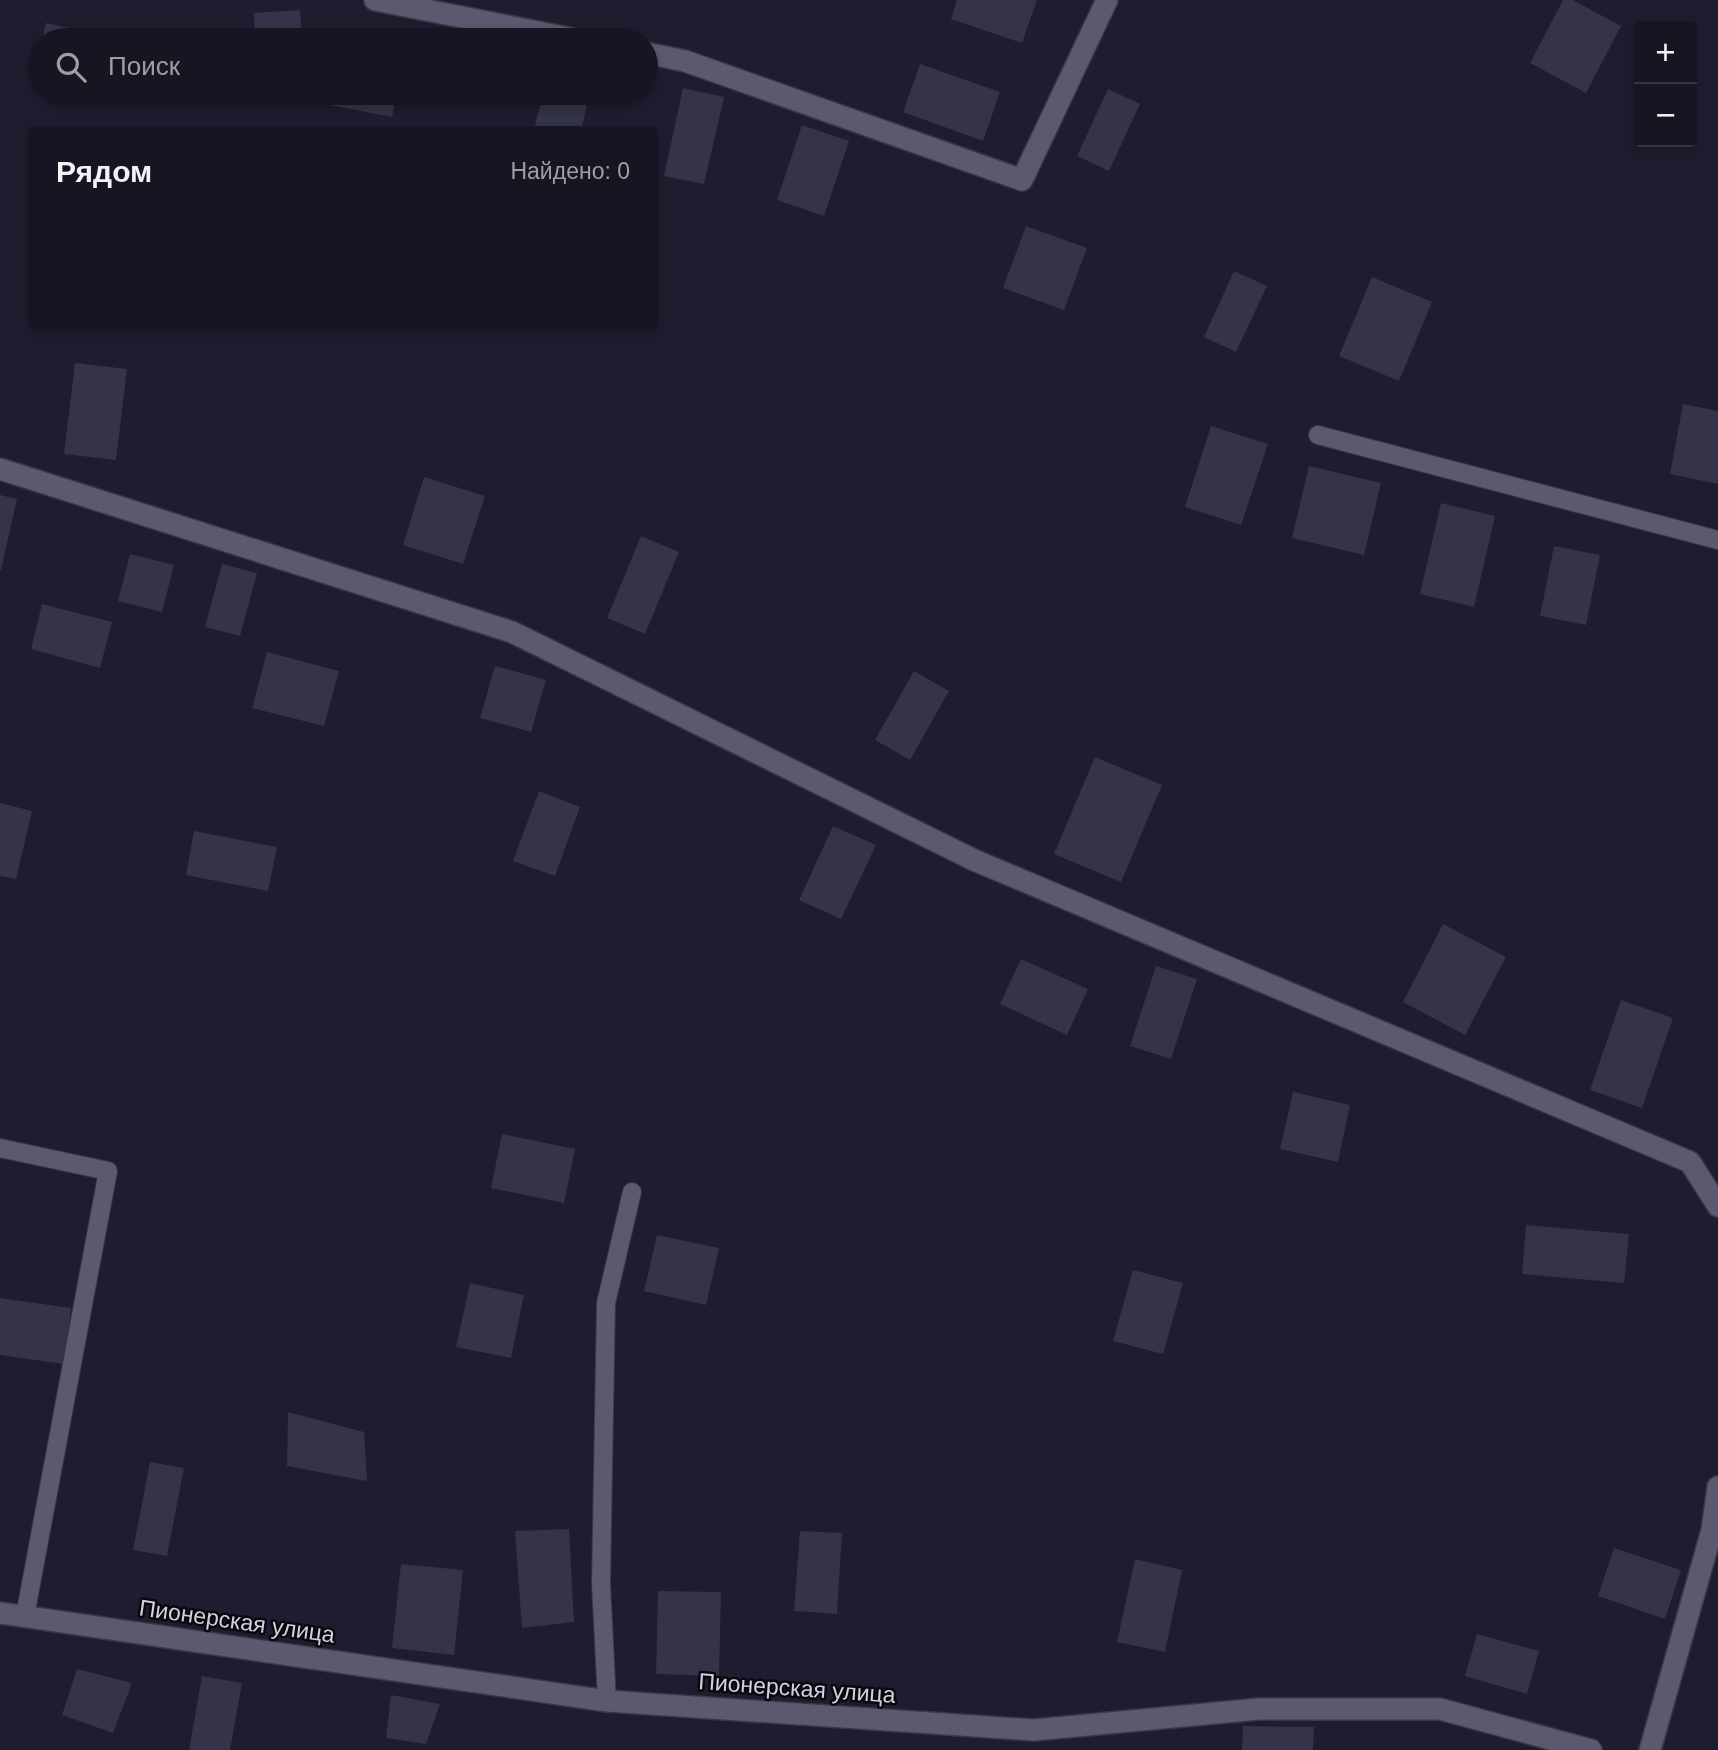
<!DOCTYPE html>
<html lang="ru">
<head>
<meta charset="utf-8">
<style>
	:root { --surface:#161522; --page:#1f1e2a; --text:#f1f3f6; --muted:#9e9fa5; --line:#353440 }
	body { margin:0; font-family:Helvetica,sans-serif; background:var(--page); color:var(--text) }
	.controls { position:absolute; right:21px; top:21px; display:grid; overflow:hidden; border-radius:7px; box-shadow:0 4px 10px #0003 }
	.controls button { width:63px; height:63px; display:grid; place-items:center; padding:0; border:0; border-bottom:2px solid var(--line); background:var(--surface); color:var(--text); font:35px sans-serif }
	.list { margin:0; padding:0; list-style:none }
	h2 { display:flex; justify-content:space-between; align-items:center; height:91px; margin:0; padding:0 28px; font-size:30px }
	h2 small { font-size:23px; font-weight:400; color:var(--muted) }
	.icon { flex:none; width:38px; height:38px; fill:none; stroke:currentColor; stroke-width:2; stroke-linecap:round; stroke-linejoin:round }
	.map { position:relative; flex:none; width:1718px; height:1750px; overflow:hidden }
	.search { position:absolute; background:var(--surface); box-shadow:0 4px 10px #0003; left:28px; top:28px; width:630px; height:77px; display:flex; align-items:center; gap:18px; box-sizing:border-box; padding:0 24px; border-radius:38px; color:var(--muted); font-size:26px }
	.panel { position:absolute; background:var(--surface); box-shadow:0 4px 10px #0003; left:28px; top:126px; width:630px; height:203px; border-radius:7px }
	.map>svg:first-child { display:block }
	.building { fill:#343347 }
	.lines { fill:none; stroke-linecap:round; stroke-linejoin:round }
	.service-casing { stroke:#383746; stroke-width:20 }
	.minor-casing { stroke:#383746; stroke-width:24 }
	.service { stroke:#5a596e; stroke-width:18 }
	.minor { stroke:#5a596e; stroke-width:21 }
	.labels { text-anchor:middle; stroke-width:5; stroke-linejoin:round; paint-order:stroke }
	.street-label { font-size:23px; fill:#d2d2de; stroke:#08080f }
</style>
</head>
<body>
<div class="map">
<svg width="1718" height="1750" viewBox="0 0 1718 1750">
	<rect width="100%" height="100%" fill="#1e1c2e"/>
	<path class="building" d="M957,0H1037L1022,43L951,19Z
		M1563,0H1573L1621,26L1586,93L1530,63Z
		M300,10L302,40H255L254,13Z
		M46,23L89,32L87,40H42Z
		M920,64L1000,92L983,141L903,112Z
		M683,88L724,97L704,184L664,176Z
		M1108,89L1140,104L1109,171L1077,156Z
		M316,93H397L392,117L314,102Z
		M543,93H590L581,130H534Z
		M802,125L849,141L824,216L777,200Z
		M1026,226L1087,248L1064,310L1003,288Z
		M1234,271L1267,286L1236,352L1204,337Z
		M1372,277L1432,302L1399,381L1339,356Z
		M75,363L127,369L116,460L64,454Z
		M1683,404L1718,411V484L1670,474Z
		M1211,426L1268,444L1241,525L1185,507Z
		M1309,466L1381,483L1364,555L1292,538Z
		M424,477L485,496L463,564L403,545Z
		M0,495L17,499L1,570H0Z
		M1441,503L1495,516L1474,607L1420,594Z
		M641,536L679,552L645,634L607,618Z
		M1554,546L1600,555L1586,625L1540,616Z
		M130,554L174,565L162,612L118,601Z
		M222,564L257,573L240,636L205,627Z
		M42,604L112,622L100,668L31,649Z
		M267,652L339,671L324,726L252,708Z
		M495,666L546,680L531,732L480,718Z
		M914,671L949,691L910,760L875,740Z
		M1095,757L1162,785L1121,882L1054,854Z
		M539,791L580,807L555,876L513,861Z
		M0,803L32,811L16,879L0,876Z
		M833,826L876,845L841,919L799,900Z
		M194,831L277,847L268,891L186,875Z
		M1443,924L1506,957L1465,1035L1403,1002Z
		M1021,959L1088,989L1067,1035L1000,1004Z
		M1156,966L1197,979L1171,1059L1130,1046Z
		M1621,1000L1673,1018L1642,1108L1590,1090Z
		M1293,1092L1350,1105L1338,1162L1280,1149Z
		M502,1134L575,1149L564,1203L491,1188Z
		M1526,1225L1629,1234L1624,1283L1522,1274Z
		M657,1235L719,1248L706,1305L644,1291Z
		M1133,1270L1183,1283L1163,1354L1113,1341Z
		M470,1283L524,1295L511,1358L456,1347Z
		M0,1298L71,1308L64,1364L0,1355Z
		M288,1412L364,1432L367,1481L287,1466Z
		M150,1462L184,1468L167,1556L133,1550Z
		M569,1529L574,1622L522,1628L515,1531Z
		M800,1531L842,1533L837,1614L794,1611Z
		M1614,1548L1681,1570L1665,1619L1598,1596Z
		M1135,1559L1182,1570L1165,1652L1117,1642Z
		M401,1564L463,1570L454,1655L392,1648Z
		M658,1591L721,1592L719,1676L656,1674Z
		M1477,1634L1539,1651L1527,1694L1465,1676Z
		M77,1669L132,1683L113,1733L62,1715Z
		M202,1676L242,1683L230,1750H189Z
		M391,1695L440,1704L426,1744L386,1738Z
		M1243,1726L1314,1727L1313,1750H1242Z"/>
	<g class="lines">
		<defs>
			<path id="service" d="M1318,435L1718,540
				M0,1148L108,1171L25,1616
				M607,1701L601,1584L606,1303L632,1192"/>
			<path id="minor" d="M375,0L579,40
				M646,53L685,61L1022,180L1107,0
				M0,469L512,632L974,860L1690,1162L1718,1206
				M0,1613L607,1701L1034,1730L1259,1709H1440L1591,1750
				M1650,1750L1712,1530L1718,1487"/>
		</defs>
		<use href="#service" class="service-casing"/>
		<use href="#minor" class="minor-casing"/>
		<use href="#service" class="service"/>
		<use href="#minor" class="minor"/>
	</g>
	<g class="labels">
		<g class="street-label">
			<text transform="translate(237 1621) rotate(8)" y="8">Пионерская улица</text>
			<text transform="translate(797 1688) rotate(4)" y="8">Пионерская улица</text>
		</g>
	</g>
</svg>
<div class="controls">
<button>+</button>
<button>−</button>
</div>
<div class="search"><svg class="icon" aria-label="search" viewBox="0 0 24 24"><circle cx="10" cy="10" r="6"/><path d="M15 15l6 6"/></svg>Поиск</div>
<section class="panel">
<h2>Рядом<small>Найдено: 0</small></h2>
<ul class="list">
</ul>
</section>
</div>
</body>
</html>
